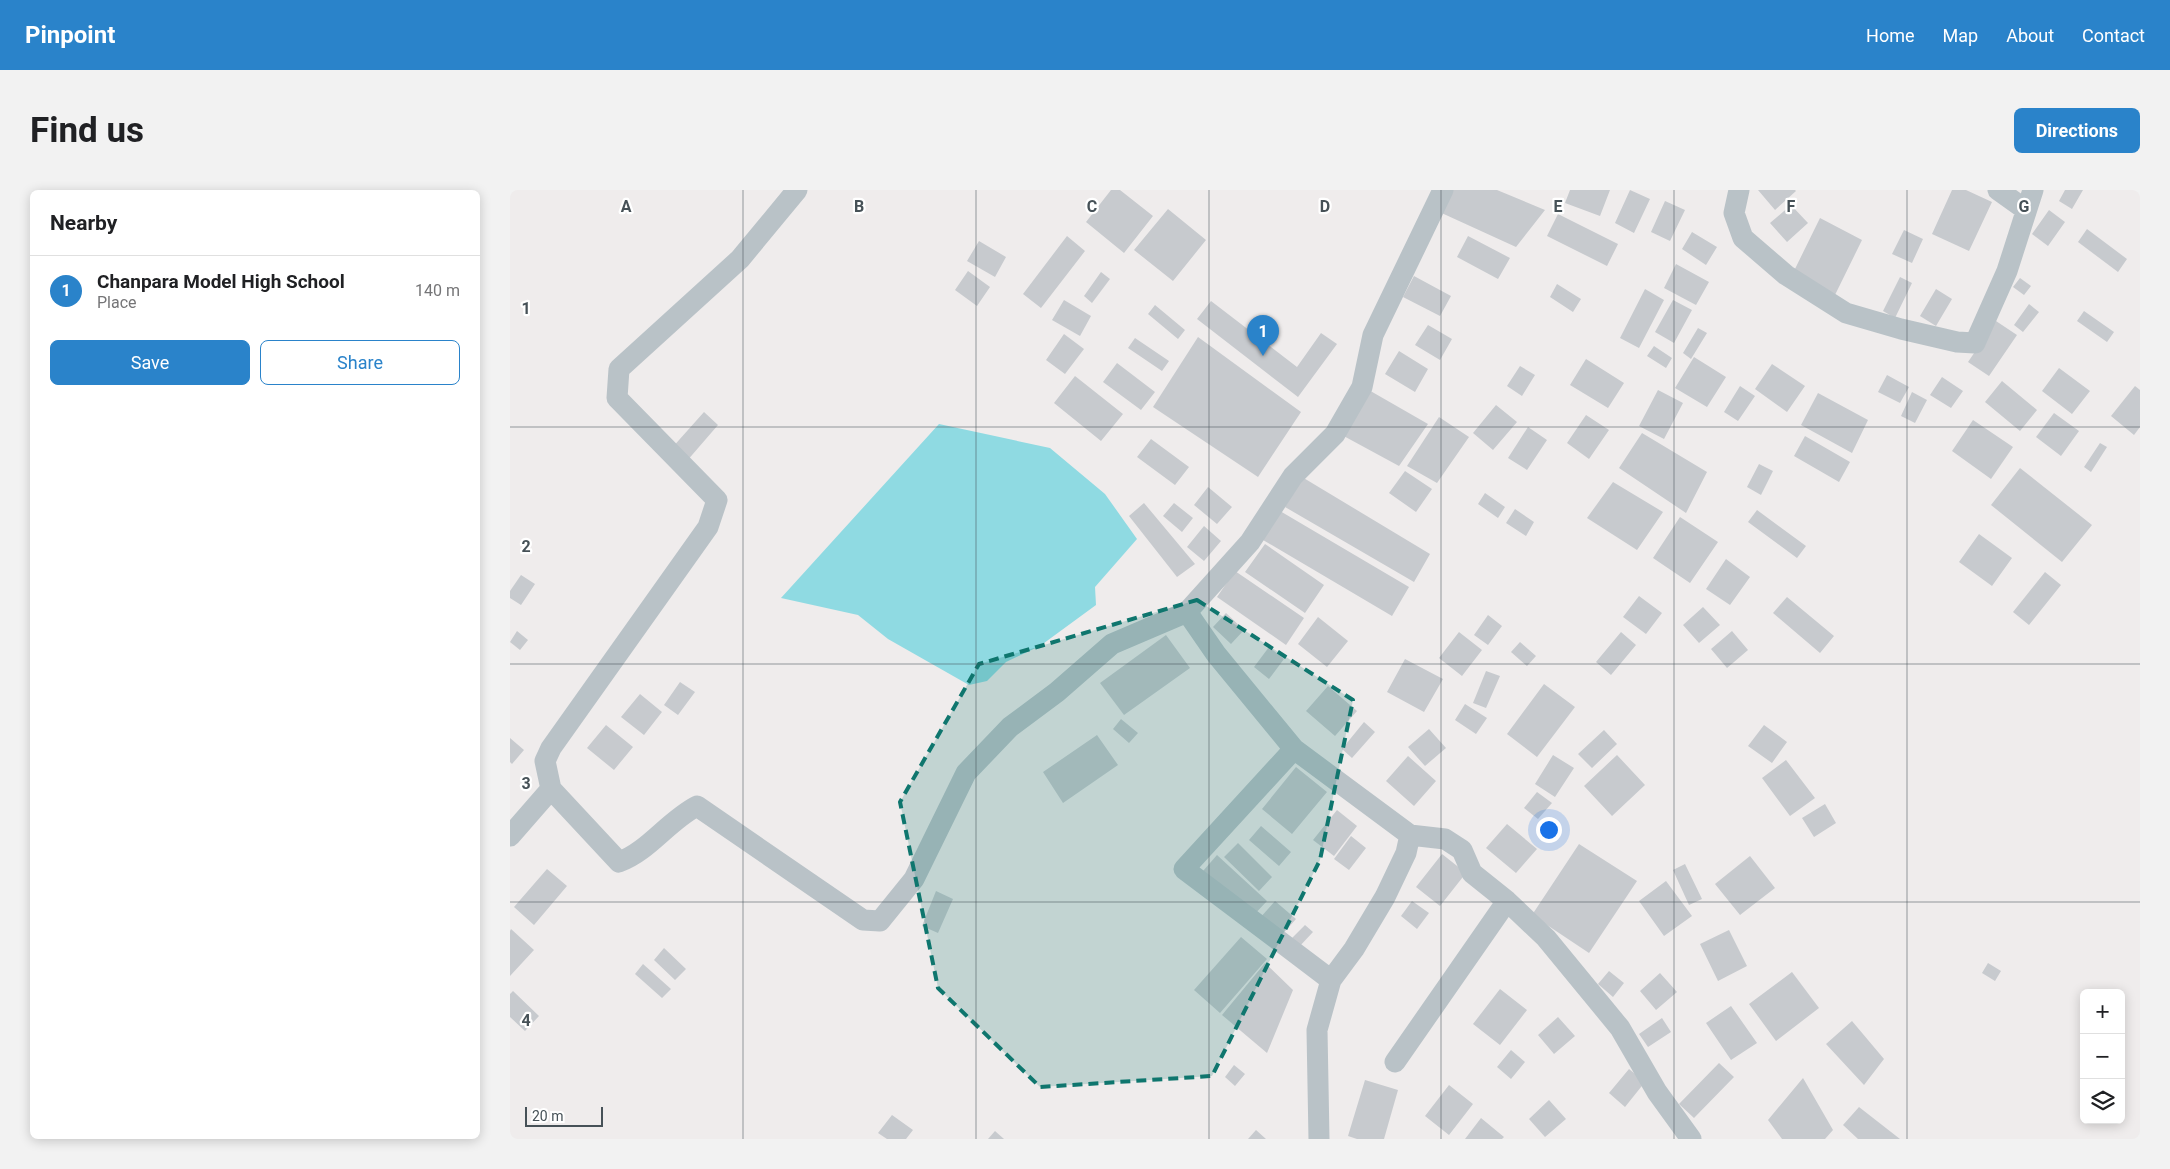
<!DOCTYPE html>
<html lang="en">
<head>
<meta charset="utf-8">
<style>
	:root { --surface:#fff; --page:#f2f2f2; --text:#202124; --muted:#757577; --line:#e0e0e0; --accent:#2a83ca }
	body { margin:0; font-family:Roboto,sans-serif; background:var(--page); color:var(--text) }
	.controls { position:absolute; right:15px; bottom:15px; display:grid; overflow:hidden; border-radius:8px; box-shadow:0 2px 12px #0003 }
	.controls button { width:45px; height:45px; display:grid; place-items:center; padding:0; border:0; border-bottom:1px solid var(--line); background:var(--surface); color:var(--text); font:25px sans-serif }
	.scale { position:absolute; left:15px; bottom:12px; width:78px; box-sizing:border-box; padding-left:5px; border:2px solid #465157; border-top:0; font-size:14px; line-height:18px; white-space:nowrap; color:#465157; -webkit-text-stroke:4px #fff; paint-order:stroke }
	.you { position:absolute; left:1038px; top:639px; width:18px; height:18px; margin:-12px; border:4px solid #fff; border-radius:50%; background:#1a73e8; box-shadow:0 0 0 8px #1a73e833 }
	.badge { display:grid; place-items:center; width:32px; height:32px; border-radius:50%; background:var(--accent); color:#fff; font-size:16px; font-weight:700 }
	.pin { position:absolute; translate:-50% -41px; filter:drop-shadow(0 1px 2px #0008) }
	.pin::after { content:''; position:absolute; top:26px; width:18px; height:15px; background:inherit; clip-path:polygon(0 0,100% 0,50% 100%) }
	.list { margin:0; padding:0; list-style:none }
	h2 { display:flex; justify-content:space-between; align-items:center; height:65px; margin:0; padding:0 20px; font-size:21px }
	h2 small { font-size:16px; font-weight:400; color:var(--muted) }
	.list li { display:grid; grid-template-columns:32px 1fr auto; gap:15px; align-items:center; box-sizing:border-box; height:70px; padding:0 20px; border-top:1px solid var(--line) }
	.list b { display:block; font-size:19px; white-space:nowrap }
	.list p { margin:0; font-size:16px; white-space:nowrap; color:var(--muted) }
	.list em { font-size:16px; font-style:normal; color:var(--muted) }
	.actions { display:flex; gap:10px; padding:15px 20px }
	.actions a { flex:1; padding:11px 0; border:1px solid var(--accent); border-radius:8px; text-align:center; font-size:18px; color:var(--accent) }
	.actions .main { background:var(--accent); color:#fff }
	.icon { flex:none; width:28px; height:28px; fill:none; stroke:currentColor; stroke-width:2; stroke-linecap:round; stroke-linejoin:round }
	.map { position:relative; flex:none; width:1630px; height:949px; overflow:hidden; border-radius:8px }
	header { display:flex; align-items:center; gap:30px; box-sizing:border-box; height:70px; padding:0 25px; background:var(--accent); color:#fff }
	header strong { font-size:24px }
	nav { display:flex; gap:28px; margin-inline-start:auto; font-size:18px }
	.intro { display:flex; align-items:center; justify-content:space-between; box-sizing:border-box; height:120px; padding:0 30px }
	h1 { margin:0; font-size:35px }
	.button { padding:12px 22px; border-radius:8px; background:var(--accent); color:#fff; font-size:18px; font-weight:700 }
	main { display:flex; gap:30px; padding:0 30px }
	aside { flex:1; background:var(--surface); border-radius:8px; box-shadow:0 2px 12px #0003 }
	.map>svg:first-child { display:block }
	.water { fill:#8fdae2 }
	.building { fill:#c7cace }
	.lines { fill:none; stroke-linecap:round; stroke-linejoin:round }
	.minor { stroke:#b9c2c7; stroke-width:21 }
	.marked { fill:#0f766e; fill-opacity:0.2; stroke:#0f766e; stroke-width:4; stroke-dasharray:10 6; stroke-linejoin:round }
	.grid { fill:none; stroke:#465157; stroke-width:1; stroke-opacity:0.55 }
	.grid-label { font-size:16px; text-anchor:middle; font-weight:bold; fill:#465157; stroke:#fff; stroke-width:4.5; stroke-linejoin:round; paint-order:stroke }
</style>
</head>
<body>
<header>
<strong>Pinpoint</strong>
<nav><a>Home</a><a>Map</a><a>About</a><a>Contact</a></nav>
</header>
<div class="intro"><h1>Find us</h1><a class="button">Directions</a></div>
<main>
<aside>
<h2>Nearby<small></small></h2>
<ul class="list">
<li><span class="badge">1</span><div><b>Chanpara Model High School</b><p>Place</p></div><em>140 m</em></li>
</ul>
<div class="actions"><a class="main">Save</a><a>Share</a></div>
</aside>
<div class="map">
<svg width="1630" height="949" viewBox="0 0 1630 949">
	<rect width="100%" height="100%" fill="#efecec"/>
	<path class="water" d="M429,234L540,258L595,304L627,349L585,397L586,415L530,456L496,472L477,491L459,495L378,449L348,425L271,408Z"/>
	<path class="building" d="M601,0H610L643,26L614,63L576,32Z
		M939,0H987L1035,20L1006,57L925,20Z
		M1060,0H1100L1090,26L1055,13Z
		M1120,0L1140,9L1124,43L1105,33Z
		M1248,0H1285L1286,1L1265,20Z
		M1442,0H1456L1482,12L1459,61L1422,44Z
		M1555,0H1573L1562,19L1549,11Z
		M1155,11L1175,20L1160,51L1141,42Z
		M1281,15L1298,33L1277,52L1260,33Z
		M658,19L696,50L663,91L624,60Z
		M1539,20L1555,32L1538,56L1522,44Z
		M1048,24L1108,54L1097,76L1037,46Z
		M1310,28L1352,50L1324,107L1284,81Z
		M1577,39L1617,69L1608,82L1568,52Z
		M1394,40L1413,49L1402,73L1382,64Z
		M1182,42L1207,57L1196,75L1172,59Z
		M557,46L575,61L531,118L513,104Z
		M958,46L1000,68L988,89L947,67Z
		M469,51L496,67L485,87L457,71Z
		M1166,74L1199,92L1186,115L1154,98Z
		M458,81L480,97L467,116L445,100Z
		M591,82L600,89L582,113L574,106Z
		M904,86L941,106L930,126L893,107Z
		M1390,87L1402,93L1385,128L1373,121Z
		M1510,88L1521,96L1514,105L1503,97Z
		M1047,94L1071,109L1063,122L1040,107Z
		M1135,99L1154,110L1129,158L1110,148Z
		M1426,99L1442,109L1426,136L1410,126Z
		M554,110L581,126L570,146L542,130Z
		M1163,110L1182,120L1164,153L1145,142Z
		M701,111L787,177L811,143L827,154L788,207L687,129Z
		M1519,114L1529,122L1513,142L1504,135Z
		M645,115L675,140L668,149L638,124Z
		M1574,121L1604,142L1597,152L1567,131Z
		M1486,131L1507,145L1479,186L1458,172Z
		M918,135L942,149L930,170L905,155Z
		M1188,138L1197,143L1181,169L1173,163Z
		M554,144L574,159L555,184L536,170Z
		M688,147L791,222L748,287L643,217Z
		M625,148L659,171L652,181L618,158Z
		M1144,156L1162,168L1156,178L1137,166Z
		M889,161L918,179L905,202L875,184Z
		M1184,167L1216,187L1197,217L1165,198Z
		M1076,169L1114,193L1098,218L1060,195Z
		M607,173L645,202L631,220L593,192Z
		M1262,174L1295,196L1277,222L1245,199Z
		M1010,176L1025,185L1012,206L997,196Z
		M1549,178L1580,201L1562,224L1532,201Z
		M1377,185L1399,197L1390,213L1368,202Z
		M565,186L613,224L591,251L544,213Z
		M1432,187L1453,201L1441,218L1420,205Z
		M1492,191L1527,220L1510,241L1475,212Z
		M1230,196L1245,206L1228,231L1214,222Z
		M1625,196L1630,200V237L1624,245L1601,226Z
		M857,199L918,234L889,276L830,244Z
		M1148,200L1173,213L1154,249L1129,236Z
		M1402,202L1417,210L1405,233L1391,226Z
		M1308,203L1358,230L1342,263L1291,235Z
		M986,215L1007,232L983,260L963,243Z
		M194,222L208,235L176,272L161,259Z
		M1544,223L1569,241L1551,266L1526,247Z
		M1076,225L1099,240L1079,269L1057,253Z
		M929,227L959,247L927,293L897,276Z
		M1463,230L1503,257L1481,289L1442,261Z
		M1018,237L1037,250L1017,280L998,268Z
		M1132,243L1197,282L1176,323L1109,278Z
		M1295,246L1340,272L1329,292L1284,266Z
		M641,249L679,277L665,295L627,267Z
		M1590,253L1597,257L1581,282L1574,277Z
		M1249,274L1263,281L1251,305L1237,297Z
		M1510,278L1582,335L1552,372L1481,315Z
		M895,281L922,299L906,322L879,303Z
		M792,287L920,364L904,392L775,317Z
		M1103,292L1153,322L1127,360L1077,328Z
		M698,297L722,317L707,334L684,315Z
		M975,303L995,317L988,328L968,314Z
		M634,313L685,374L667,387L619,326Z
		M664,313L683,328L672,342L653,326Z
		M1005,319L1024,332L1016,346L996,333Z
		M1247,320L1296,356L1287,368L1238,332Z
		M770,321L899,397L882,426L753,350Z
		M1170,327L1208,352L1180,393L1143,368Z
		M694,336L711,351L694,371L677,357Z
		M1469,344L1502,368L1482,396L1449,372Z
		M755,354L814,395L795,423L735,382Z
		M1216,369L1240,387L1220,415L1196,399Z
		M725,381L794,428L776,455L707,407Z
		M1535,382L1551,395L1519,435L1503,422Z
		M11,385L25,394L11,415L0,408V401Z
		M1129,406L1152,423L1136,444L1113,427Z
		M1277,407L1324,446L1310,463L1263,423Z
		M1193,417L1210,435L1189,453L1173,435Z
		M716,423L734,440L721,454L703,437Z
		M978,425L992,436L978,455L964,445Z
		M808,427L838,451L817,477L788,454Z
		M7,441L18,450L10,460L0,452Z
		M1222,441L1238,460L1217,478L1201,459Z
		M949,442L972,460L952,486L929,468Z
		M1111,442L1126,455L1101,485L1086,472Z
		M656,445L680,478L614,525L590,493Z
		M1010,452L1026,466L1017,476L1001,462Z
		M759,457L774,469L759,489L744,477Z
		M895,469L933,489L914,522L877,502Z
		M976,481L990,486L976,518L963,513Z
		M170,492L185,502L168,525L154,515Z
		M1034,494L1065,517L1027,567L997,544Z
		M818,496L847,521L825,546L796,521Z
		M130,504L152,522L134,545L111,527Z
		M955,514L977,528L966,544L945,530Z
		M611,529L628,543L619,553L603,539Z
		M854,532L865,542L842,568L832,559Z
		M96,535L123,557L104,580L77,558Z
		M1254,535L1277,552L1262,573L1238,556Z
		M919,539L936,558L915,576L898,557Z
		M1094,540L1107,554L1082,578L1068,564Z
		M587,545L608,575L553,613L533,582Z
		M0,548L14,560L2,574L0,572Z
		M1043,565L1064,578L1045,607L1025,594Z
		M1107,565L1135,595L1102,626L1074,596Z
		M898,566L926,591L904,616L876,591Z
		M1276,570L1305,608L1280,626L1252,588Z
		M786,577L817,602L782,644L752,619Z
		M1027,602L1042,613L1028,629L1014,618Z
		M1315,614L1326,633L1304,647L1292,628Z
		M827,620L847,636L824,666L803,650Z
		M997,634L1027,659L1006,683L976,658Z
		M751,636L781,662L769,676L739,650Z
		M841,646L856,658L839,680L824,669Z
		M728,653L762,687L749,701L714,667Z
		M1069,654L1127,691L1079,763L1022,725Z
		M932,664L956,683L930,716L906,697Z
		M707,665L757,711L743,726L693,681Z
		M1240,666L1265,698L1230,725L1205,694Z
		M1175,674L1192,709L1179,715L1163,680Z
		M37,679L57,696L24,735L4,717Z
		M1156,691L1182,726L1154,746L1129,711Z
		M426,701L443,709L428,743L412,736Z
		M765,711L786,729L770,747L749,729Z
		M902,711L919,723L907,739L891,726Z
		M795,735L803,742L788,758L780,750Z
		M1,739L24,760L0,786V741Z
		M1219,740L1237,776L1208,791L1190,754Z
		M731,747L757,769L710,823L684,800Z
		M154,758L176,779L165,790L144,770Z
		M755,773L783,800L757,863L712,825Z
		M1478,773L1491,781L1485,791L1472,783Z
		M133,774L161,799L152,808L125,784Z
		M1099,781L1114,793L1103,807L1088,794Z
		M1282,782L1309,818L1266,851L1239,814Z
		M1150,783L1167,802L1146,820L1130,801Z
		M990,799L1017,820L990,855L963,834Z
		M3,801L29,826L15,841L0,827V804Z
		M1221,816L1247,853L1221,870L1196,833Z
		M1048,827L1065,846L1044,864L1028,845Z
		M1152,828L1161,842L1138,857L1129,844Z
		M1342,831L1374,869L1354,895L1316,854Z
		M1001,860L1015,872L1001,889L987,877Z
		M1209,873L1224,887L1184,928L1169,914Z
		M724,875L735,884L725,896L715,887Z
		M1119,879L1135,892L1115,917L1099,903Z
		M1293,888L1323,940L1315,949H1272L1258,930Z
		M855,890L888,900L874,949H847L838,946Z
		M939,895L963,914L939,945L915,926Z
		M1039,910L1056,929L1035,947L1019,929Z
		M1349,917L1390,949H1348L1333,935Z
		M382,925L403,940L396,949H377L368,943Z
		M971,928L994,947L992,949H955Z
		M746,940L756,949H738Z
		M485,941L494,949H478Z"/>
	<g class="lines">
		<path class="minor" d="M1229,0L1224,23L1233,48L1276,85L1336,123L1391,139L1447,152L1465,153L1497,81L1523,0
			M1488,0L1516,20
			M784,559L674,679L821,790
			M41,599L109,672C139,661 158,631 187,616L353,730L370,731L404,689L456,583L500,537L547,502L602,454L677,422
			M900,645L935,649L952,660L962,683L997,711L1036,748L1110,838L1147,902L1181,949
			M0,646L41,599L35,571L41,558L198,337L207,310L107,208L109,179L230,69L287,0
			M885,872L997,711
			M809,949L807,840L821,790L844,759L875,707L896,663L900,645L784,559L706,464L677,422L740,352L783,286L825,244L852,197L863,145L933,0"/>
	</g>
	<path class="marked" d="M687,410L843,510L810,670L702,886L530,897L428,798L390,612L469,474Z"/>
	<path class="grid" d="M233,0V949M466,0V949M699,0V949M931,0V949M1164,0V949M1397,0V949M0,237H1630M0,474H1630M0,712H1630"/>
	<g class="grid-label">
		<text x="116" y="22">A</text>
		<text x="349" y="22">B</text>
		<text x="582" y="22">C</text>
		<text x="815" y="22">D</text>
		<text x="1048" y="22">E</text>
		<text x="1281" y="22">F</text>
		<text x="1514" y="22">G</text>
		<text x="16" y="124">1</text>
		<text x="16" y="362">2</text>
		<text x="16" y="599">3</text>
		<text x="16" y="836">4</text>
	</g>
</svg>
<div class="controls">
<button>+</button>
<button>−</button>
<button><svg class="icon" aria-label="layers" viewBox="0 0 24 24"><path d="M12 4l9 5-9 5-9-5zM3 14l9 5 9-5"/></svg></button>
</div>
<div class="scale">20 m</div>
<div class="you"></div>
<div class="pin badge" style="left:753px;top:166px">1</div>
</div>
</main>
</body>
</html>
